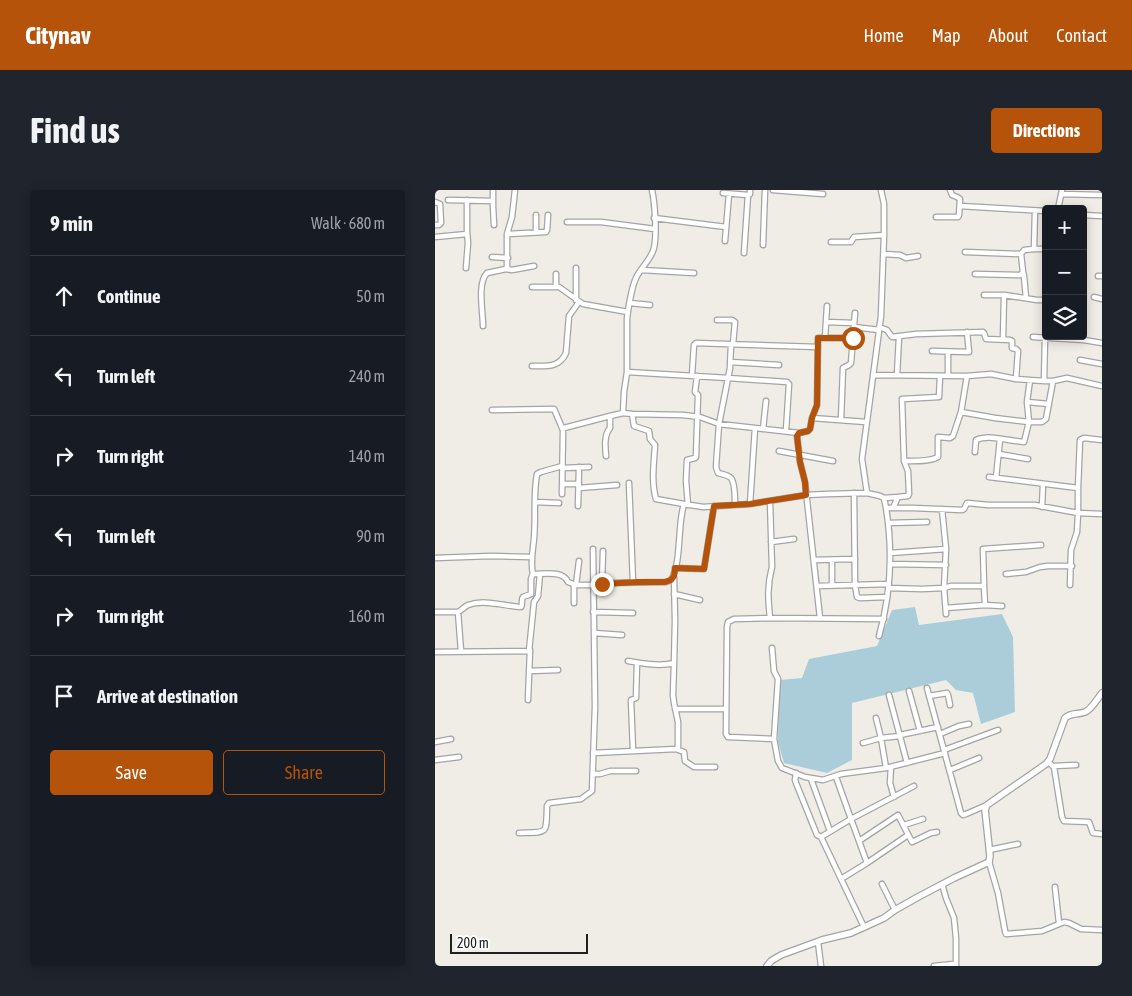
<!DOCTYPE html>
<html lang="en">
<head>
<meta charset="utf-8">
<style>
	:root { --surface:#171b24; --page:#20242c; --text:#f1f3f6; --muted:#9ea1a6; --line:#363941; --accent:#b45309 }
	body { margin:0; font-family:"Asap Condensed",sans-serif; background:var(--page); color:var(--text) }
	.controls { position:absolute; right:15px; top:15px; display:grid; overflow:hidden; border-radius:5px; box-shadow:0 2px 12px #0003 }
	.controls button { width:45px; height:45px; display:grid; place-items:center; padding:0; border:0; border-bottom:1px solid var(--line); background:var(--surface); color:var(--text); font:25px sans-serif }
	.scale { position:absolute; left:15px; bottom:12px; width:138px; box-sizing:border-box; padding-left:5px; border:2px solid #202020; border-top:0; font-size:14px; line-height:18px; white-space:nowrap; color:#202020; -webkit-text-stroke:4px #fff; paint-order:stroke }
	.stop { position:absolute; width:15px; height:15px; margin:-11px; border:4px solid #b45309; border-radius:50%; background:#fff }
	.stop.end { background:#b45309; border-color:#fff; box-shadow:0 1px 5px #0008 }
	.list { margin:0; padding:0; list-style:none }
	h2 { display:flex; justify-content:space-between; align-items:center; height:65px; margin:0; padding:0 20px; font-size:21px }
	h2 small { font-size:16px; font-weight:400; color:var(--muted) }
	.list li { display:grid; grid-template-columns:32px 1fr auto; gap:15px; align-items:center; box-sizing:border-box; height:80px; padding:0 20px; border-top:1px solid var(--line) }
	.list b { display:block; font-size:19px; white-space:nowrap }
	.list em { font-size:16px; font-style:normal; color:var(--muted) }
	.actions { display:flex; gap:10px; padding:15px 20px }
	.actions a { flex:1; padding:11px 0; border:1px solid var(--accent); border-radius:5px; text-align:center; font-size:18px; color:var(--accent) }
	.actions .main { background:var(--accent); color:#fff }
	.icon { flex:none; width:28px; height:28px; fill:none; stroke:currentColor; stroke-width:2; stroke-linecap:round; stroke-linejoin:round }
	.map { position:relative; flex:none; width:667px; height:776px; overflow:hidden; border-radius:5px }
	header { display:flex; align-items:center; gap:30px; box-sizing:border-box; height:70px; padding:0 25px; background:var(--accent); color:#fff }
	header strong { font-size:24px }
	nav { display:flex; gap:28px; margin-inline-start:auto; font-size:18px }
	.intro { display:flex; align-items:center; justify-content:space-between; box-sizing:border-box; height:120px; padding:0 30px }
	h1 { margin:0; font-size:35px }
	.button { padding:12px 22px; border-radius:5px; background:var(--accent); color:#fff; font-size:18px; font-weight:700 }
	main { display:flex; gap:30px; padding:0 30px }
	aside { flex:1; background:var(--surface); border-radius:5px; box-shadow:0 2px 12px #0003 }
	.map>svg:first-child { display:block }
	.water { fill:#abcdda }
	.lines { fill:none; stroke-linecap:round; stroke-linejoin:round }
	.minor-casing { stroke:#a4a4a4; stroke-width:7 }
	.tertiary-casing { stroke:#a4a4a4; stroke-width:8 }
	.minor { stroke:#fff; stroke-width:4.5 }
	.tertiary { stroke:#fff; stroke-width:5.5 }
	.route { stroke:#b45309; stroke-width:6 }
</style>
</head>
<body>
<header>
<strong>Citynav</strong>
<nav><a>Home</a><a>Map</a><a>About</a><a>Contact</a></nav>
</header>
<div class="intro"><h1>Find us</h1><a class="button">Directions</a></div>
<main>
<aside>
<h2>9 min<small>Walk · 680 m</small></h2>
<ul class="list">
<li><svg class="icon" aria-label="ahead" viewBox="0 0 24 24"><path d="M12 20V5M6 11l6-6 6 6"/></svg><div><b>Continue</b></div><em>50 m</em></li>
<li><svg class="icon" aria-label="left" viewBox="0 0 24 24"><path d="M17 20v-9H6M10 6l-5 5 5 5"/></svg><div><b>Turn left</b></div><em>240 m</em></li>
<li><svg class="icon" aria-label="right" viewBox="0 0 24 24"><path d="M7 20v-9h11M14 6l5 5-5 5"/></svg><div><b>Turn right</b></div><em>140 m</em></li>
<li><svg class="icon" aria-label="left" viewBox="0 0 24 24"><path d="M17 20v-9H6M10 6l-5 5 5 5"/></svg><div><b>Turn left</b></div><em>90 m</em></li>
<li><svg class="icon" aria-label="right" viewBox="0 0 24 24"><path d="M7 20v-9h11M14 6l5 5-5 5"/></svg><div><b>Turn right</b></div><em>160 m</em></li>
<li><svg class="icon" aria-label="arrive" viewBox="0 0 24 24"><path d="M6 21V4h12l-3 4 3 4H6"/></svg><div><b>Arrive at destination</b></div></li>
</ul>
<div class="actions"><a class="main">Save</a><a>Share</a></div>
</aside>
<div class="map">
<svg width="667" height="776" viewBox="0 0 667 776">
	<rect width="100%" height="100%" fill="#f0ede7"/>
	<path class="water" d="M480,417L484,435L567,424L578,447L580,522L546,534L538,503L521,500L511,490L417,513V570L392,583L349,573L343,552L344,490L367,488L374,469L442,456L457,420Z"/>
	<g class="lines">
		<defs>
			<path id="minor" d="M58,0V16L59,35
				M338,0L388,4
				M288,3L313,5L315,4V0
				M626,4L666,5
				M13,10L58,11
				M0,12L5,14L6,33L4,35H0
				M525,16L611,21
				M623,19L627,0
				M648,25L667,26
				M501,27H523L524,25L525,9L522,7L517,5L515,0
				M219,28L291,37
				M132,32H166L220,39
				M101,42V25
				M72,44L111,42L112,40L113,25
				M0,47L32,44
				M290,51L294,4
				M396,52H416L419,47L449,45
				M328,55L330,0
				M599,59L600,21
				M530,62L586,64
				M309,63L313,5
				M449,64L465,65L471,68L483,66
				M57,67L73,68
				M31,78L33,53L32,42V10
				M71,79L77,80L99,76
				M207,80L259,83
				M588,82L589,86L591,108
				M540,84L585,85L588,82L586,64L589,60L599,59H611
				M663,86H667
				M97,97H124L148,114L193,122
				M121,97V84
				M549,105H569L602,110H611
				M659,107L667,109
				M141,110V78
				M195,113L215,115
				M392,116L390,148H418
				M282,130H297L300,132L298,154
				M391,132L419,133
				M48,136C48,122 42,93 52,83L71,79L72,77V44L77,27L80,0
				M419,137L444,140
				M444,137L452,140L457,147L481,144L548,142L549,143L551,149L575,150L577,151V158L581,159L583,161L581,189
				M598,147L649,150L667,153
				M568,149L569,105
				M296,154L295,178L284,234L281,277L283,283C287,284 293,285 296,288C300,293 300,309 300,315
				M497,161L534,162L532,142
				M645,170L667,174
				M295,172L344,175
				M97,176C112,176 124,178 131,163L134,126L144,112
				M192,182L293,188L352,192L354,194L351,241
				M257,185L259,155L261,153L383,157
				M438,185L532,186L556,184L581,189L609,191H618L632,188L667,196
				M462,185L464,147
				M513,186V162
				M609,191L610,148
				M592,212L614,214
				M57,220L119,219L128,240
				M526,222L560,228L594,232L592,212L595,190
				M188,223L189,202L192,182V129C193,119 197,96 201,88C206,77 216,70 219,58C222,44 220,14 217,0
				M377,228L431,232
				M406,230L408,178L414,175L416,173L420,123
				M328,239L331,211
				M344,261L398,271
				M540,262L541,250C554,244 574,251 589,252L594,232H607L611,229L618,191
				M564,264L593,269
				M171,266C170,256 169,245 175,238V226L188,223L197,224
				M469,271C479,271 494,272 503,267V247L515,248L518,246L526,222L532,186
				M127,276L106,282L102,284C98,305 101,327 99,348C98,361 95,372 98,384C109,384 128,380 133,392L141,395H158L172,393L231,392L236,390C247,372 242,336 249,314L268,317L315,314L371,305L392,304L432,303L445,306L449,308L451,318H458L463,307L473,306L474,304L473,281L469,271L467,209L504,207L505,186
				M127,278L154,277
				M554,287L643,298L645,250L649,248L667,250
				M561,288L565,249
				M194,293L198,392
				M127,294H144
				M144,298L182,295
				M419,303L420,395L422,407L425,408L452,407
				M432,303L427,269L446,126L449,45V14L446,0
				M127,304L128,240L129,238L175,226
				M449,308L463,307
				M335,311L337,377C332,396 333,409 335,428
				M100,312L124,313
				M249,314L221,309C216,292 219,272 220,255L215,249L214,241L199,236L197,224L248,225L265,227L284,234L364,243
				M315,314L320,238
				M253,315L251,291L252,270L260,268L261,267L263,205L260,202L262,186
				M143,316L144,277
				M607,317L608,294
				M458,318H478L527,320L529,319L532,313H533L553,315H600L643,323V298
				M507,319L511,359L509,398L511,424
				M453,333L492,332
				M336,352L359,349
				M455,363L511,359
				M0,368L56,366L96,367
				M379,370L420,369
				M397,370V396
				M455,374L511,375
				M240,378L269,379L279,316
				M571,384L591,382L605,377L613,376H637
				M167,394L168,361
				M141,395L144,371
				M635,395L636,360L642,342L643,323L667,324
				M382,396L454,394
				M549,396L550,415L567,416
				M453,398L487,399L509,398L516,396H549L548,359L606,355
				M239,404L265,410
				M139,413V395
				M511,418L550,415
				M0,422H23C27,420 29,417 33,415C50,409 69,416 86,417C88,414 86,409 88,407C90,406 94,405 96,404V389L98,383
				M23,422L26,461
				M158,422L198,423
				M385,428L370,292L365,272L362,246L364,243L373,241L375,239L377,228L382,215L383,148H390
				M159,443L187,445
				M444,446C456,404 458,361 451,318
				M337,458L339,481L343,489L339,549L293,547L291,544L292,437L293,432L299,429L335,428L449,429
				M0,462L94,461L99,412L103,406L105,384
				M193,471C207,473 224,477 239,473L240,431L239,387
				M94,481L123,480
				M492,498L526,623L528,625L531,624L552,615
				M474,501L485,541
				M454,505L472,573
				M494,506L512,503L513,505L515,515
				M93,510L95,460
				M240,519H291
				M441,528L446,548L451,578
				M505,544L524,536L534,534
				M465,545L503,537
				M339,549L343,571L347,578L370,587L388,590L406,584L451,578L510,563
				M0,552L16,549
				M428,553L446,548L465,546
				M241,559L249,562L250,571L259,577H280
				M509,560L563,540
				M198,561L196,510L201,508L202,473
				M158,563L241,559L243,557V532L239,513L238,505L239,473
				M0,570L24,567
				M613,572L619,577L627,627L629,631L654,632L658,643L667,644
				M618,576L641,575
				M456,577L455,593L459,607
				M515,580L544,568
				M361,583L360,590L361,593L382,645L386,647
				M158,584H165L175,581H201
				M401,587L416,629L386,647L429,737
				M376,589L395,641
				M469,635L488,629
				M84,643C114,642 111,645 112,616L114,613L146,609L157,601L160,517L158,359
				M424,651L463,625L477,652L496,643L502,642
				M554,660L583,654
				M554,672L563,703L570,741L571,744L607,741L629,732L634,733L646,739L667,740
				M432,673L416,629L479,596
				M406,689L432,673L473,645
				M447,694L460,720
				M507,694L511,708L519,728L521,748V775
				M620,697L624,733
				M383,752L386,776
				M499,776L518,774L521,776"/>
			<path id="tertiary" d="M332,776L336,771L346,765L387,750L416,743L449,728L460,720L483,707L519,688L554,672L555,666L550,620L552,615L611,574L615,569L630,528C636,522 642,525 650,522C657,519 662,509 667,503"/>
		</defs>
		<use href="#minor" class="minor-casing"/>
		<use href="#tertiary" class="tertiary-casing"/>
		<use href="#minor" class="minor"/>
		<use href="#tertiary" class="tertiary"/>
	</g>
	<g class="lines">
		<path class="route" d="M167,394L203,392H230L236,390L239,386L240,378L269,379L279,316L315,314L371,305L370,292L365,272L362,246L364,243L373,241L375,239L377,228L382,215L383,148H418"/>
	</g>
</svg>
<div class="controls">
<button>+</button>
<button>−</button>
<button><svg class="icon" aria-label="layers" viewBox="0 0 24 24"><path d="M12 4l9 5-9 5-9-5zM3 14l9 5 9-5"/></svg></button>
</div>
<div class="scale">200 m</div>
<div class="stop" style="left:418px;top:148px"></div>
<div class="stop end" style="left:167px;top:394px"></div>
</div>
</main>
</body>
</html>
